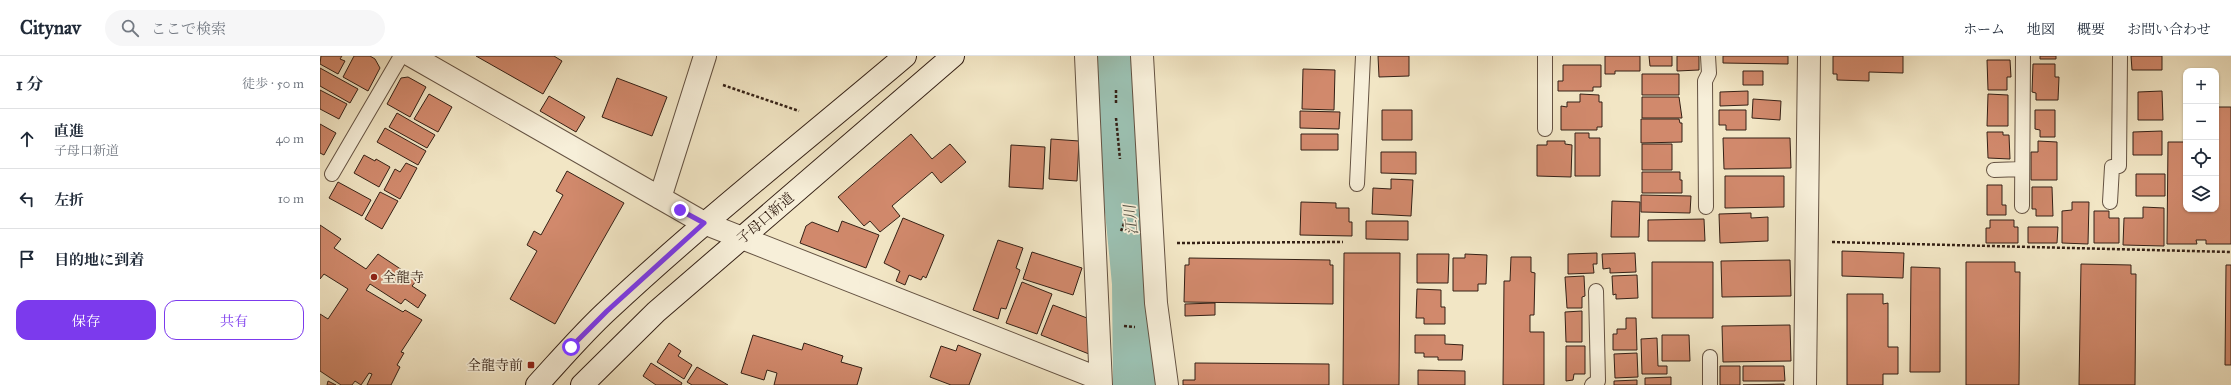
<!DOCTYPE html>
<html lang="ja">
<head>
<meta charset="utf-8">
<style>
	:root { --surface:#fff; --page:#f6f6f7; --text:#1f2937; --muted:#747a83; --line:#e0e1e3; --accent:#7c3aed }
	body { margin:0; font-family:"IM FELL Great Primer","Noto Serif JP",serif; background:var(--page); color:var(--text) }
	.controls { position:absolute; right:12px; top:12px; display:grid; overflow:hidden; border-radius:8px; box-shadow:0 1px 3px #0004 }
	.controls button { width:36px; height:36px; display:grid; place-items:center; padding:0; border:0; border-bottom:1px solid var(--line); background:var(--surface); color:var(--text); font:20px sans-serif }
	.stop { position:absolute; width:12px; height:12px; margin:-9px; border:3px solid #7c3aed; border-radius:50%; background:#fff }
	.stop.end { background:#7c3aed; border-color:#fff; box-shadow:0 1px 4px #0008 }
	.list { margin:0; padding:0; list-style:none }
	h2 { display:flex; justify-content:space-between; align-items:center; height:52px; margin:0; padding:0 16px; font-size:17px }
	h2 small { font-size:13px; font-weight:400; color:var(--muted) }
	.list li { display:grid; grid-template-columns:26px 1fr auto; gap:12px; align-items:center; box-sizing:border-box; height:60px; padding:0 16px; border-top:1px solid var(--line) }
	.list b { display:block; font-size:15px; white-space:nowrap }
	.list p { margin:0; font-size:13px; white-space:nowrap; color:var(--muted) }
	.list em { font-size:13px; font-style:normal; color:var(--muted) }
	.actions { display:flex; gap:8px; padding:12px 16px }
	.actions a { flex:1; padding:9px 0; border:1px solid var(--accent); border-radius:12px; text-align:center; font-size:14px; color:var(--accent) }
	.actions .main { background:var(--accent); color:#fff }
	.icon { flex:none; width:22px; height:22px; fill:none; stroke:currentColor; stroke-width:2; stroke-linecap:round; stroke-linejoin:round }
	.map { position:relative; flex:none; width:1911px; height:329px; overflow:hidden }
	header { display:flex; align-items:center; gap:24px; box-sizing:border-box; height:56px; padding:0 20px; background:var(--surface); border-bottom:1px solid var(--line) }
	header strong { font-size:19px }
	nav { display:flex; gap:22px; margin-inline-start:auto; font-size:14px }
	.search { width:280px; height:36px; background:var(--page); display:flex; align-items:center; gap:10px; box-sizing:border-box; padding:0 14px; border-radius:22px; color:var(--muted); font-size:15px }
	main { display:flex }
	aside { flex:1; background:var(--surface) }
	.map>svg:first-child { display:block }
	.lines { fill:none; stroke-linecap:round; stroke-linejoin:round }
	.river { stroke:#9bc0b1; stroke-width:50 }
	.building { fill:#d1896c; stroke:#352116 }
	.lane-casing { stroke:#645242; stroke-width:16 }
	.street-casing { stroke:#645242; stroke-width:24 }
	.secondary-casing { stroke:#352116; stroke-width:24 }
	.path { stroke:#352116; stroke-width:2.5; stroke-dasharray:3 2; stroke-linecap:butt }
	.lane { stroke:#f7efd9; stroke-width:14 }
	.street { stroke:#f7efd9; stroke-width:22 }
	.secondary { stroke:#f7efd9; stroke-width:22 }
	.route { stroke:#7c3aed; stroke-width:5 }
	.poi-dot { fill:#8f2418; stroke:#f7efd9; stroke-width:1.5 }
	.labels { text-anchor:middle; stroke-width:3.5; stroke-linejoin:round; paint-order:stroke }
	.street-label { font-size:14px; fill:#352116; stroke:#f7efd9 }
	.poi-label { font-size:14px; fill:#352116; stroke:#f7efd9; text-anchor:start }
	.water-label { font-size:15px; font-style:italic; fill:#545144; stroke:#f7efd9 }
</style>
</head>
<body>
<header>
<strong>Citynav</strong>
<div class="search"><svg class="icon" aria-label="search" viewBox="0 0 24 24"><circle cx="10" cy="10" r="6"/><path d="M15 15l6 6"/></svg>ここで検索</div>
<nav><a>ホーム</a><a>地図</a><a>概要</a><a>お問い合わせ</a></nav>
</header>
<main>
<aside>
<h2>1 分<small>徒歩 · 50 m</small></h2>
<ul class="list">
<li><svg class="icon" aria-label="ahead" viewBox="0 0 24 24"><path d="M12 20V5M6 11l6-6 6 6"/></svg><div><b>直進</b><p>子母口新道</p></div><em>40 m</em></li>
<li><svg class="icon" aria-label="left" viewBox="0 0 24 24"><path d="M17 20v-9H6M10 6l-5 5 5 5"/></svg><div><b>左折</b></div><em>10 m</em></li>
<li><svg class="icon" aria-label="arrive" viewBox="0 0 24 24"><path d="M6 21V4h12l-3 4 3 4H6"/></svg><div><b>目的地に到着</b></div></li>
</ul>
<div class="actions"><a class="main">保存</a><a>共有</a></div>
</aside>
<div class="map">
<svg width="1911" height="329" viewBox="0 0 1911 329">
	<rect width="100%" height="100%" fill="#f2e6c5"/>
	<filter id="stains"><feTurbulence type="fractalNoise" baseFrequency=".005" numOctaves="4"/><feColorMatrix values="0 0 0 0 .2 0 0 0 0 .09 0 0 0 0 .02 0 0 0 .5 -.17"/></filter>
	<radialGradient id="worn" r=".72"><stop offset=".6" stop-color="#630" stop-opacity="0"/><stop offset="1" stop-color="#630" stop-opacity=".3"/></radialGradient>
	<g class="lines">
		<path class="river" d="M795,0L817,227L818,329"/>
	</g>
	<path class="building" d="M1,0H22L20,3L25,5L18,18L0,8Z
		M34,0H50L55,3L60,12L48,35L23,21Z
		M156,0H234L242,5L223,38Z
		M1058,0H1089V20L1059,21Z
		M1285,0H1320V15H1295V18H1285Z
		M1329,0H1352V10H1330Z
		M1357,0H1379V14L1357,15Z
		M1403,0H1468V8L1403,7Z
		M1513,0H1583V17L1549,16V25L1517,24V18H1513Z
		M1720,0H1736V3H1720Z
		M1811,0H1842V14H1812Z
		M1667,4H1690L1691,21H1687V34H1668Z
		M1713,8H1735V21H1739L1738,44H1716V37L1712,36Z
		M1243,9H1281V31H1273V35H1238V25H1243Z
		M0,12L38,33L30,47L0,30Z
		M983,13L1015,14L1014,54L982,53Z
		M1423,15H1443V29H1423Z
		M1322,18H1359V39H1322Z
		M88,21L106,31L90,61L67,48L81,22Z
		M297,22L347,41L332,80L282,61Z
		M0,34L27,48L19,63L0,53Z
		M1428,35V49L1400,50V36Z
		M1842,35L1843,64H1818V36Z
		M109,38L132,51L118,76L94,63Z
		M1260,38L1279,39V46H1282V71H1277V74H1241V50L1247,51V46H1260Z
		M1668,38L1688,39V70H1667Z
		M229,40L265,61L256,76L220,55Z
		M1322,41H1359L1362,62H1322Z
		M1433,43L1461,45L1460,64L1432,62Z
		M1896,51H1911V188H1886V184H1876L1877,188H1847L1848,86H1866V153H1896Z
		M1062,54H1092V84H1062Z
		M1399,54H1426V74H1406V69H1399Z
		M1715,54H1735V81H1720V74L1715,73Z
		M980,55L1020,56L1019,73L980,72Z
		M77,57L115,79L107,92L69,71Z
		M1321,63H1359L1360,67H1362V86L1321,87Z
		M0,68L16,77L4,99L0,97Z
		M65,72L106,95L98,109L57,86Z
		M1842,75V99H1813V76Z
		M1667,76H1683V79H1689L1690,103L1668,102Z
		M1255,77H1269V82H1280V120H1255Z
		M591,78L612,103L630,88L646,106L621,127L612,116L572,150L580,160L560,176L550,165L544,170L518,141Z
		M981,78H1018V94H981Z
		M1403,82H1470L1471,112L1404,113Z
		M731,83L759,85L757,125L729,123Z
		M1227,85H1245V88L1252,89L1251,121L1217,120V89H1227Z
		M1718,85L1737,86V124H1711V96H1718Z
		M1322,88H1352V114H1322Z
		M691,89L725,91L723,133L689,131Z
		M1061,96H1096V118L1061,117Z
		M44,99L55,105L56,103L70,111L59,131L34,117Z
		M86,107L97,112L80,143L64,134L75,113L80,116Z
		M247,115L304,147L235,268L190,243L217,195L207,189L214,175L221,179L243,139L236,135Z
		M1322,116H1360V124H1362V137H1322Z
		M1816,118H1845V140H1816Z
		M1405,120H1464V151L1405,152Z
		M1071,123L1093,124L1091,160L1052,158L1053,132L1071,133Z
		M18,126L51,144L42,160L9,142Z
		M1667,129H1682V149H1686V159H1667Z
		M1712,131H1732L1733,160H1716V153H1712Z
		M60,136L78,145L62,173L45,163Z
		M1321,139L1371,140L1370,157L1321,156Z
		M1292,145L1320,146L1319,181H1291Z
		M981,146L1016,147V152H1029V166H1032V180L980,179Z
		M1752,146H1769L1768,188L1742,187V155L1752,154Z
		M1823,151L1844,152V190L1803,189L1804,162H1823Z
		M1774,155H1789V162H1799V187H1774Z
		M1431,157V162L1448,161V185L1400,187L1399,158Z
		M583,162L624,179L606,222L603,220L601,224L589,219L585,229L576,225L580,215L564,207Z
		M1384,163L1385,185H1328V164Z
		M1670,164H1694V171H1698V187H1666V172H1670Z
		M522,165L559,179L546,212L480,187L486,170L492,166L518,176Z
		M1046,165H1088V184L1046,183Z
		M0,169L21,183L14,192L46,213L58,198L97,224L92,230L106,239L98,252L85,243L81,248L50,228L46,234L83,256L85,254L102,264L81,296L84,297L77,309L80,311L71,329H47L52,318L49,317L41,329L35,325L32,329H21L0,315V258L8,263L28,233L4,218L0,223Z
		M1708,171H1738L1737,187H1708Z
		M678,184L703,192L696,212L700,214L686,253L681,252L678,263L653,254Z
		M1522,195L1584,197L1583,222L1522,220Z
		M712,196L762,212L753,239L703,223Z
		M1024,197H1080L1079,329H1023Z
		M1277,197V208H1273L1274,217L1248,218V198Z
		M1315,197L1316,216L1290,217V212L1283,213L1282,198Z
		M1097,198H1129L1128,227H1097Z
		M1145,198L1167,199L1166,228H1158V235H1133V202H1145Z
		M1191,201H1211V216L1215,217L1214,259H1210V276H1224V329H1183L1184,225H1190Z
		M869,202L1010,204V209H1013V248L864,246L865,209H869Z
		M1470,204L1471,240L1402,241L1401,205Z
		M1332,206H1393V262H1332Z
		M1646,206H1695V216H1700L1699,329H1646Z
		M1761,208L1811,209V218H1816L1815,329H1759Z
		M1906,209H1911V309H1905Z
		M1591,211L1620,212V316H1590Z
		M1317,219L1318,242L1296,243V238L1293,239L1292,220Z
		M1264,220L1265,240L1262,241V252H1247L1245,221Z
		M702,226L732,238L717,278L686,267Z
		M1097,233L1121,234V251H1125V268H1104V262H1096Z
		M1527,238H1563V248L1568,247V291H1578V318H1563V329H1527Z
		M895,247V259L865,260V248Z
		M733,249L767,262L769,298L721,279Z
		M1262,255V286H1246L1245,256Z
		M1306,262H1316L1317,294H1293V278H1297V273H1306Z
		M1470,269L1471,305L1403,306L1402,270Z
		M433,279L482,294L484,287L523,300L521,306L542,312L537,329H454L457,317L447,314L444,324L421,317Z
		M1095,279H1125V288L1143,289L1142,304H1118V301H1104V297H1095Z
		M1342,279H1369L1370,305H1342Z
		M1337,282L1338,310H1347V318H1322L1321,283Z
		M349,287L361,295L358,300L372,309L364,323L337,306Z
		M638,289L661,298L649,329H631L610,321L621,290L636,295Z
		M1246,290H1265V318H1254L1253,324L1246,325Z
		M1317,297L1318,321L1295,322L1294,298Z
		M331,307L362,327L361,329H336L323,320Z
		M875,307L1009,308V329H863V324H875Z
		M1400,310H1420V329H1400Z
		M1423,310H1464L1465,325H1423Z
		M377,311L408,329H372L367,326Z
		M1098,314L1145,315V329H1098Z
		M1351,321V329H1325V322Z
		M1317,324V329H1294V325Z
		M8,325L16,329H7Z
		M1464,328V329H1423Z"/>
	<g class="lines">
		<defs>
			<path id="lane" d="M1225,73V0
				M1674,114L1702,113
				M12,118L81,0
				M1037,128L1043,0
				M1790,146L1792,111L1799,110L1800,0
				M1702,150L1703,0
				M1386,151L1385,25L1389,17L1388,0
				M1272,329L1278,325L1276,235
				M1390,329V301"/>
			<path id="street" d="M92,0L384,167L780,323
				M766,0L781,329
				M822,0L836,247L847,329
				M340,142L385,0
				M1485,329L1489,0"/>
			<path id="secondary" d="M217,329C240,304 263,277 288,254C383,165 486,84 585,0
				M262,329L336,256L633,0"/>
		</defs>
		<use href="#lane" class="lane-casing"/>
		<use href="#street" class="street-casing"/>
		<use href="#secondary" class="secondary-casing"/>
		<path class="path" d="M403,29L479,55
			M796,47V32
			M796,62L800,103
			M801,175L805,165
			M1512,186L1911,196
			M857,187L1023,186
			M804,270L815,271"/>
		<use href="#lane" class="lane"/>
		<use href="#street" class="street"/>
		<use href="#secondary" class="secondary"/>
	</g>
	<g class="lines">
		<path class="route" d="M251,291L287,255L384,167L360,154"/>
	</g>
	<g class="poi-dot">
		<circle cx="54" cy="221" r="4"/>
		<rect x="207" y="305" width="8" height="8" rx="2"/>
	</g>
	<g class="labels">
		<g class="street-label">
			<text transform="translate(445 162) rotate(-41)" y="5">子母口新道</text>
		</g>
		<g class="poi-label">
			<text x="62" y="226">全龍寺</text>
			<text x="203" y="314" text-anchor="end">全龍寺前</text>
		</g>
		<g class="water-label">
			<text transform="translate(811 164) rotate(-96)" y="5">江川</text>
		</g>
	</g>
	<rect width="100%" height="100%" filter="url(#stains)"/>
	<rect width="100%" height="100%" fill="url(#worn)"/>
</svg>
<div class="controls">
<button>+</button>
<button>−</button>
<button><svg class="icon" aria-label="locate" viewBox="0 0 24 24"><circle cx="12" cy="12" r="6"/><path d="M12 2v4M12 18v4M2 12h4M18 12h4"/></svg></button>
<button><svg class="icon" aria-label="layers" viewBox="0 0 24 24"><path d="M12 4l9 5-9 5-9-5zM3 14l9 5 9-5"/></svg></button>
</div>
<div class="stop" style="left:251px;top:291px"></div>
<div class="stop end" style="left:360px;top:154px"></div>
</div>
</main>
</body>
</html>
